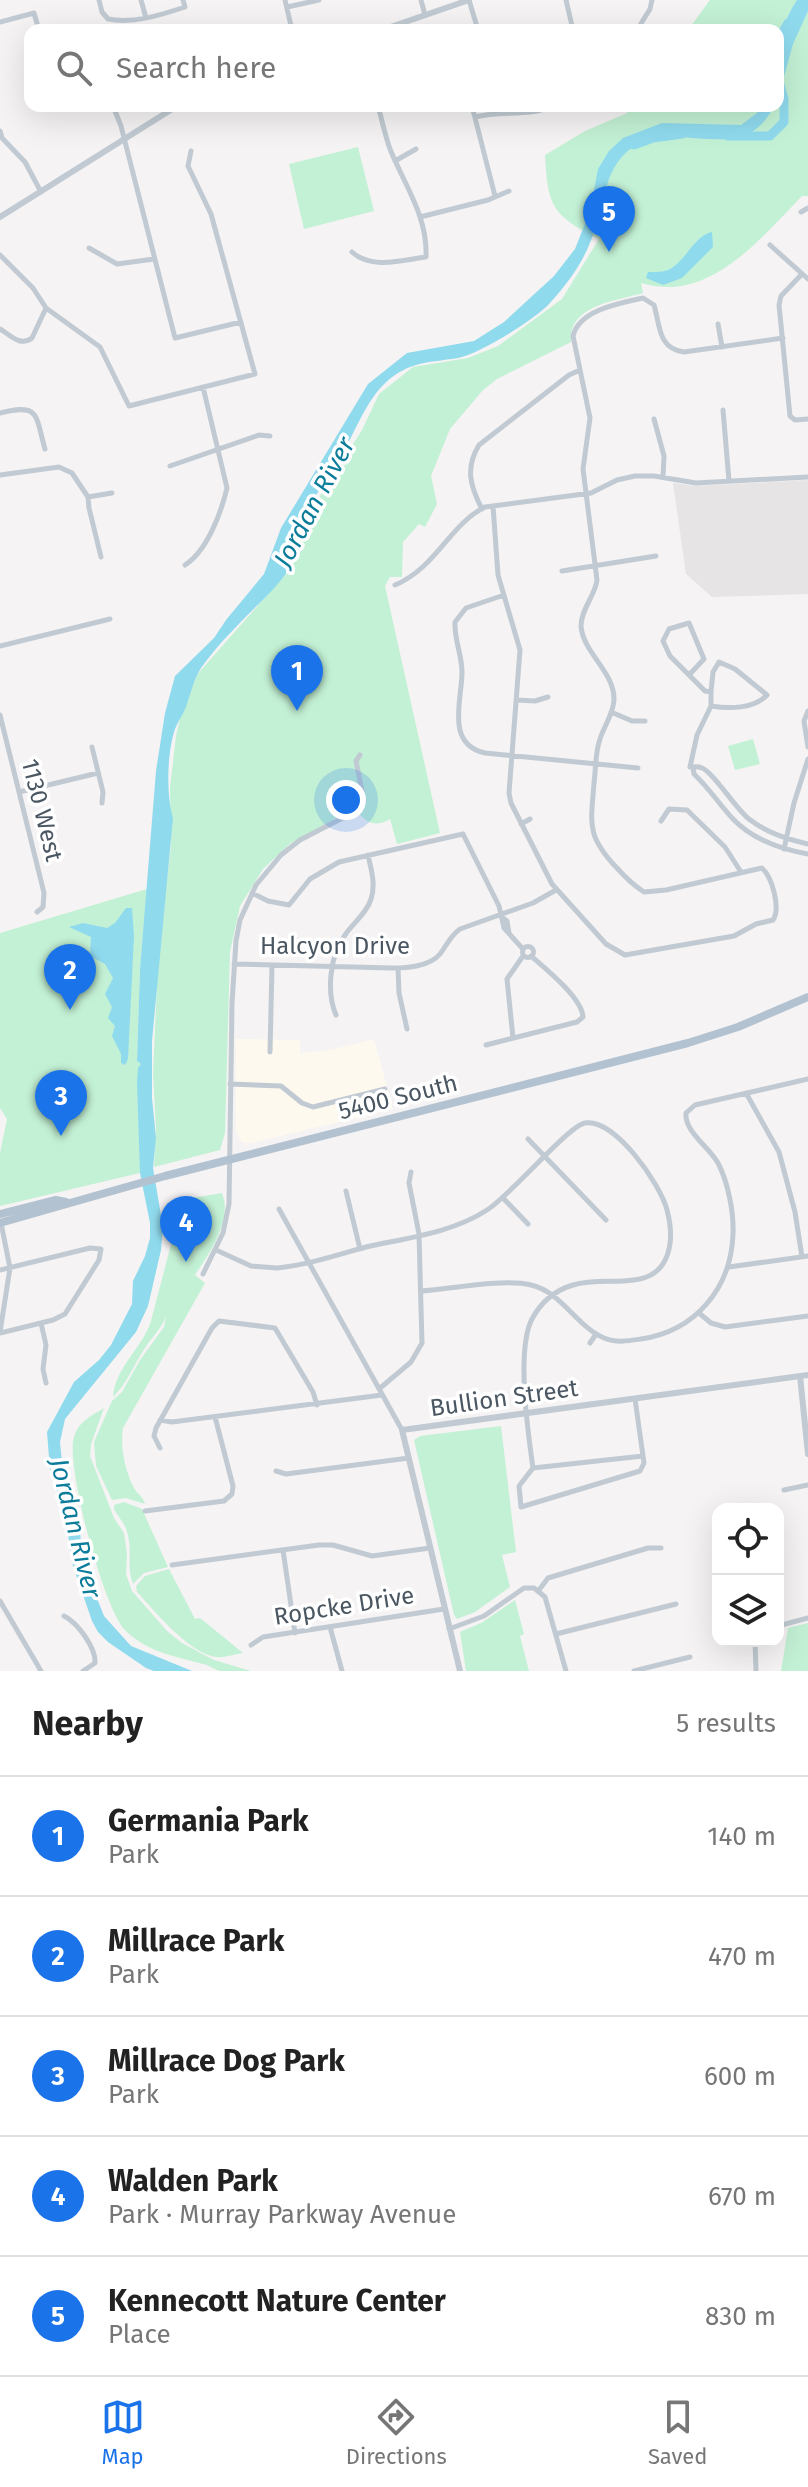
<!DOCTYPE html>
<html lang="en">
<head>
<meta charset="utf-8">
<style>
	:root { --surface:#fff; --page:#f2f2f2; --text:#222; --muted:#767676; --line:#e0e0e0; --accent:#1a73e8 }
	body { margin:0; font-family:"Fira Sans",sans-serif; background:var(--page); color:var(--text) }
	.controls { position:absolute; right:24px; bottom:24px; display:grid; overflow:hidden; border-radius:16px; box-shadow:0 8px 32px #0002 }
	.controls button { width:72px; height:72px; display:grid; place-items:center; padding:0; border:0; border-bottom:2px solid var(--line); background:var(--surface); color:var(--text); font:40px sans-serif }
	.you { position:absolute; left:346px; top:800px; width:28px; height:28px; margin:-20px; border:6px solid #fff; border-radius:50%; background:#1a73e8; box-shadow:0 0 0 12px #1a73e833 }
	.badge { display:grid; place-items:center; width:52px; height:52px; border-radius:50%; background:var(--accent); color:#fff; font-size:26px; font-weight:700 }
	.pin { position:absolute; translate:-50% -66px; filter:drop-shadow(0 2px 4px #0008) }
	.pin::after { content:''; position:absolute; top:42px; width:28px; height:24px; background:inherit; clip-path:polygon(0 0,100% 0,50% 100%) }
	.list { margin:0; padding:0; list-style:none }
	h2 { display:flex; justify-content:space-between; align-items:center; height:104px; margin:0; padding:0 32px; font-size:34px }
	h2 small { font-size:26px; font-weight:400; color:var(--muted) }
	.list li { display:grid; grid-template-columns:52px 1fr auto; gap:24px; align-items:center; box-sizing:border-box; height:120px; padding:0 32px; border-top:2px solid var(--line) }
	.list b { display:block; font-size:30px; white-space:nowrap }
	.list p { margin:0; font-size:26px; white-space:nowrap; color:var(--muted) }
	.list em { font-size:26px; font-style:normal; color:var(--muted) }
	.icon { flex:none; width:44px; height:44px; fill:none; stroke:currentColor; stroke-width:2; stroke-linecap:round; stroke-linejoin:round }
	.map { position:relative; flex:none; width:808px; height:1671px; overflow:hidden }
	.search { position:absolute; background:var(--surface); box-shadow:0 8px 32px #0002; left:24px; right:24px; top:24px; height:88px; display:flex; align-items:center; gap:20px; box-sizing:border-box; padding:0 28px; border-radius:16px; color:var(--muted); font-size:30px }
	.sheet { height:704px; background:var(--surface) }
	nav { display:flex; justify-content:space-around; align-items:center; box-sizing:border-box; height:112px; border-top:2px solid var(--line); background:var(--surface); font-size:22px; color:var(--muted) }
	nav a { display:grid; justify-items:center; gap:4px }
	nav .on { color:var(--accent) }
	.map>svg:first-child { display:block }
	.commercial { fill:#fdf9ef }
	.education { fill:#e6e4e5 }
	.green { fill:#c3f1d5 }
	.water { fill:#90daee }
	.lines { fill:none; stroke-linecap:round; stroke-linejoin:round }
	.river { stroke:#90daee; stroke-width:9 }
	.minor { stroke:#c1cad2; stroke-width:5 }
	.tertiary { stroke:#c1cad2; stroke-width:6 }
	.primary { stroke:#b3c2d1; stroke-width:8 }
	.labels { text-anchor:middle; stroke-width:7; stroke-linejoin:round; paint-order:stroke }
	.street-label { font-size:24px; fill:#4a5661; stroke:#fff }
	.water-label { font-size:26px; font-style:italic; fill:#0c7c9b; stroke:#fff }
</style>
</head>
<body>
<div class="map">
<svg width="808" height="1671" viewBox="0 0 808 1671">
	<rect width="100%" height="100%" fill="#f5f3f3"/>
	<path class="commercial" d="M236,1039L300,1040V1053L330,1050L374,1039L393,1109L252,1143H243L236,1132Z"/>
	<path class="education" d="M808,480V594L712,597L686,574L673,483L696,486Z"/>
	<path class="green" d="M710,0H808V196H802C760,239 709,304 641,283L643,293C616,301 568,305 571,342L497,379L483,390L450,429L431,476L437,504L425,527L419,524L403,542L402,577H390L385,586L440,833L397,844L390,819C375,828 365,823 355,808L291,843L263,869L240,906L230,952L225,1133L220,1150L154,1167L156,1130L153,1073L158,961L171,845L170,787L176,736L187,686L291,568L304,521L362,430L379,394L413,367L468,358L498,346L562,299L599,239C552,215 548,207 545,155L585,131L627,113L631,106H778V30H688Z
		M358,147L374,211L304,229L289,164Z
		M753,739L760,764L735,770L728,746Z
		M147,889L140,969L137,1061L141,1064L140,1173L0,1206V1153L7,1119L0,1108V933Z
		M222,1193C233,1220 209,1254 195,1275L205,1283L123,1428C120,1447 125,1471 134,1488C138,1495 142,1495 145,1504L126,1498L112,1500L96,1466L94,1442L112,1401L122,1392L140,1360L164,1327L166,1316C162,1328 152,1337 145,1348C134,1364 127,1384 113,1397C115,1367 142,1349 151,1321L174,1233L171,1213L181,1200Z
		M104,1408L91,1444L90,1456L114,1518L124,1533L127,1554L126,1574L132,1591L167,1631L182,1643L214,1660L251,1671C241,1671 229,1671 220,1671C214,1669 209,1665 203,1664C174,1656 147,1652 125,1630C104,1610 65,1463 74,1437C79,1421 91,1416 104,1408Z
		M501,1426L516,1552L502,1555L510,1587L475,1612L457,1619L454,1615L414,1440L420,1436Z
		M124,1502L142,1509L168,1567L144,1573L133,1584C126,1568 133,1549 127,1532C125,1523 118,1517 114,1509V1505Z
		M169,1569L195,1619L200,1618L243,1653C235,1654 224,1658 217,1657C190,1655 154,1610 137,1592L136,1586L145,1576Z
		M515,1600L524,1634L520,1636L529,1671H466L460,1632L481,1623Z
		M808,1623V1671H781L788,1628Z"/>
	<path class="water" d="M797,0H808V11L793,44L778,98C778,63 776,31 797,0Z
		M760,106H774C742,171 675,114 629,150C604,170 604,205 594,232C585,260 569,282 550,303C536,319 479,354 458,358C434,362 416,361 395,375C367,394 356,432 339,460C327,480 310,501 302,522C296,537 297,555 289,569C275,591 254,607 236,627C224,639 211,654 201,668C193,681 191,693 186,707C183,715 178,721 175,729C167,753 166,794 173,818L152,1041V1098L156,1138L153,1168L163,1227L161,1250L148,1306L136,1332L65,1419L60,1442L63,1472L80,1532L83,1563L104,1616L131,1646L192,1671H154L146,1668L108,1642L98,1632L92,1621L72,1563L66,1519L50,1470L47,1432L74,1382L99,1360L111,1345L132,1304L133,1281L145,1256L150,1238V1223L140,1173L137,1083L138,1068L141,1064L137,1061L140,969L156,771L165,713L175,676L214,638L226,620L264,574L281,528L368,384L407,353L474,341L504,322L554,276L575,249L590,211L598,169L609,151L623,138L662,123L741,125L757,113Z
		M712,232L713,247L682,278L663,285L646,278L648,272C654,272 663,272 668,270C686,262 693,236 712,232Z
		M126,908H132L134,936L128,1059L125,1065L121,1063V1054L112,1036L115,1026L108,1018L112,1007L105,994L113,978L105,964L90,956L91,937L69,927L83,923L107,928L115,923Z"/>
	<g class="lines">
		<path class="river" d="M778,41L788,23
			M728,136H770L784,122V99L778,78
			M634,145L653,138L682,134"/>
		<path class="minor" d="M99,0L102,12L108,19C133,24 161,15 185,7L183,0
			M141,0L146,18
			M285,0L292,30
			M421,0L425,15
			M469,0L478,30
			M566,0L573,30
			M287,7L319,0
			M0,22L34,13L39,30
			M637,30L650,9L652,0
			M113,106L121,126L175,338L241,322
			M472,106L495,196
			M475,117C502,110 528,117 554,106
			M0,131L2,138L25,162L41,192
			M395,161L416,149
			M801,212L808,208
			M420,217L488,200L509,191
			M770,245L808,279
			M89,248L117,264L154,259
			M352,252C372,270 403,260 426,257C428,217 404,184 390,149C385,135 382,120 378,106
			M0,255L33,288L46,308L100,347L129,406L255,374L211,214L188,166L191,151
			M802,274L781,296L779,305L790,416L795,420L808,419
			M718,324L722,347
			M0,329C10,335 20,347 32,338L46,308
			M723,410L729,481
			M0,413C40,403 35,414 45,449
			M654,419L664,456L663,477
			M170,466L259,435L270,436
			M0,475L59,467L72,473L88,497
			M88,497L89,508L101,557
			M88,497L112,493
			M493,506L498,575L520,650L509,793L511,803L552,884L606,944L625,955L734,936L756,924L773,920C781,908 772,877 762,868L666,890L644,892C633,885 625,877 616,867C586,835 591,824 594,783C596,768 595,753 600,739C604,726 614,713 614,699C614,671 583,653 581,626C581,609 595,596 597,580L583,469L590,418L573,336C579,310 620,303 643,298L654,305C660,325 658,349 684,352L783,338
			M482,509C470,486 465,468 479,445L569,375L580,370
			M185,565C207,551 221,513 227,488L203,387
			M562,571L656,556
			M395,585C436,568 450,524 485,507L591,493L617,480L635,476H654L696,483L808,477
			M504,595L466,608L455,622C454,639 462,655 462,672C462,700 445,744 485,753L638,768
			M689,623L704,659L689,675L670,656L663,641L669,629Z
			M0,646L110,619
			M689,675L705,691L711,692V706L697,735L690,767C694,767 698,766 702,768C713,772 736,809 749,819C767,833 787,839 808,844
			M517,700L535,701L548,697
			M711,706C729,709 754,709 767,695L735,669L719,662L713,672L711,692
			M808,711L804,721L808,747
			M611,712L632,721H645
			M0,715L44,893L43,907L37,912
			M92,747L103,792L102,803
			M693,768L694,774C709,788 719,804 733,819C753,840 780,849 808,854
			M19,792L98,773
			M661,821L669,809L687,810L725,847L741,872
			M521,824L530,819
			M784,849L794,803L808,759
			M252,893L268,901L289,905L310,879L339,862L463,834L499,906L504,928L523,949
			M503,918L507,921L509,933
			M522.5 952a5.5 5.5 0 1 1 11 0a5.5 5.5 0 1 1-11 0Z
			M234,964L392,968C407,968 429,967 440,954C447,945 450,936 460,929L533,903L556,890
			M398,968L399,993L407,1029
			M336,1015C326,992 330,955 345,935C353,923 367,913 371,899C376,884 371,869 368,855
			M513,1038L507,979L523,956
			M486,1045L577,1022L583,1017C582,998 546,969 531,956
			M270,1052L272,965
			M230,1084L281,1086L302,1103L313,1107L385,1089
			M746,1093L779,1152L795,1212L802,1257
			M528,1139L606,1220
			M346,1191L360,1249
			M503,1198L528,1224
			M279,1209L402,1430
			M216,1250L251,1266L277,1268C307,1265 337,1255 366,1247C406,1238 452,1233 487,1210C511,1195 568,1126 585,1123C615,1118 661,1185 667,1210C675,1240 671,1276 634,1280C614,1283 593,1279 573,1285C556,1290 541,1302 532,1319C516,1350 528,1433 533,1468
			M729,1267L808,1256
			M0,1270L90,1248L101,1249L99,1260L65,1314L53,1320L0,1333
			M203,1274L223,1233L229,1204L232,1003L236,941L240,920L256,885L281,855L300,840L362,808L364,801L356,761L360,755
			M421,1291C450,1289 504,1278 531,1285C562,1292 576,1326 604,1338C616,1343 628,1341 641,1339C695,1331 731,1289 733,1234C734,1213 728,1182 718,1163C709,1147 684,1131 686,1113L695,1105L808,1079
			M699,1313L711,1323L725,1327L808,1316
			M41,1323L46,1345L43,1369L46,1383
			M0,1332L10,1268L1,1223
			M590,1343L596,1334
			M379,1389L411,1362L422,1343L419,1234L409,1183L411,1172
			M160,1420L172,1422L382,1395
			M160,1448L154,1436L156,1428L212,1328L219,1321L275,1328L313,1392L317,1405
			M533,1468L519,1486L521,1507L640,1471L644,1463L635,1399
			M533,1468L643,1456
			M276,1471L286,1474L409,1458
			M784,1490L808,1485
			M145,1511L224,1501L232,1494L233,1486L215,1417
			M283,1550L295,1633
			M172,1565L319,1545H333L372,1556L430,1548
			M539,1590L548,1578L648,1548H661
			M0,1601L41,1671
			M64,1616C78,1623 96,1648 95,1663L83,1671
			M778,1626L808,1618
			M330,1627L342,1671
			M449,1629L484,1616L524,1588H534L545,1597L566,1671
			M556,1634L676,1604
			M755,1641L756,1671
			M251,1645L263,1637L444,1609
			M634,1671L690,1657"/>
		<path class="tertiary" d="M382,30L469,0
			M0,217L177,106
			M800,1376L808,1454
			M460,1671L402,1430L808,1375"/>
		<path class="primary" d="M0,1214L56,1200L66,1202
			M0,1223L165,1176L688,1043L738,1027L808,997"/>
	</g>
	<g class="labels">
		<g class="street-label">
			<text transform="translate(42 810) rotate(76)" y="8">1130 West</text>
			<text x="335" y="954">Halcyon Drive</text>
			<text transform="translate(398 1097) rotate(-14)" y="8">5400 South</text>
			<text transform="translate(504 1398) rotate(-8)" y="8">Bullion Street</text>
			<text transform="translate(344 1606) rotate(-9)" y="8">Ropcke Drive</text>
		</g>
		<g class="water-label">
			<text transform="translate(314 502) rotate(-62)" y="9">Jordan River</text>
			<text transform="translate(76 1528) rotate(76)" y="9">Jordan River</text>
		</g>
	</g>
</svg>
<div class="controls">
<button><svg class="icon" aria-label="locate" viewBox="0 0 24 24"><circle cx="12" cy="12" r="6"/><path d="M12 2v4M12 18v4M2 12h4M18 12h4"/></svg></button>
<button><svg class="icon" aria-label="layers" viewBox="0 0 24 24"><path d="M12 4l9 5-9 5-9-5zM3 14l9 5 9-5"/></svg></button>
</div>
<div class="you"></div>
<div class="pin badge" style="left:297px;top:711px">1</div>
<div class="pin badge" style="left:70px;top:1010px">2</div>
<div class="pin badge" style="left:61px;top:1136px">3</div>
<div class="pin badge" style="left:186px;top:1262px">4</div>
<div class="pin badge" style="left:609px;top:252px">5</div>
<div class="search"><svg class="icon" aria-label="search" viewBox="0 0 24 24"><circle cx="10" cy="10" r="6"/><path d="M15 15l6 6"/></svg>Search here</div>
</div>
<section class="sheet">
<h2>Nearby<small>5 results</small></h2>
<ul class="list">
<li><span class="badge">1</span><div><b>Germania Park</b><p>Park</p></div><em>140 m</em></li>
<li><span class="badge">2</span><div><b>Millrace Park</b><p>Park</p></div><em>470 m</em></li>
<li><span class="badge">3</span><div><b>Millrace Dog Park</b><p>Park</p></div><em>600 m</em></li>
<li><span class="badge">4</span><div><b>Walden Park</b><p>Park · Murray Parkway Avenue</p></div><em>670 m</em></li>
<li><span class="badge">5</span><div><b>Kennecott Nature Center</b><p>Place</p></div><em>830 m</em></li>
</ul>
</section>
<nav>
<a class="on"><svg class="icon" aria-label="map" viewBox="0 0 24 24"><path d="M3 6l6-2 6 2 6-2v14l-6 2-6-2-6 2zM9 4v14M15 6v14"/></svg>Map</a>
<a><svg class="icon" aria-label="directions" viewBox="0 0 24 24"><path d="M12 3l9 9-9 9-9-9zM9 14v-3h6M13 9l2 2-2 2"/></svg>Directions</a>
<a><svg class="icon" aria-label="saved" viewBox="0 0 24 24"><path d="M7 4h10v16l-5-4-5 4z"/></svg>Saved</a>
</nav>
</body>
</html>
